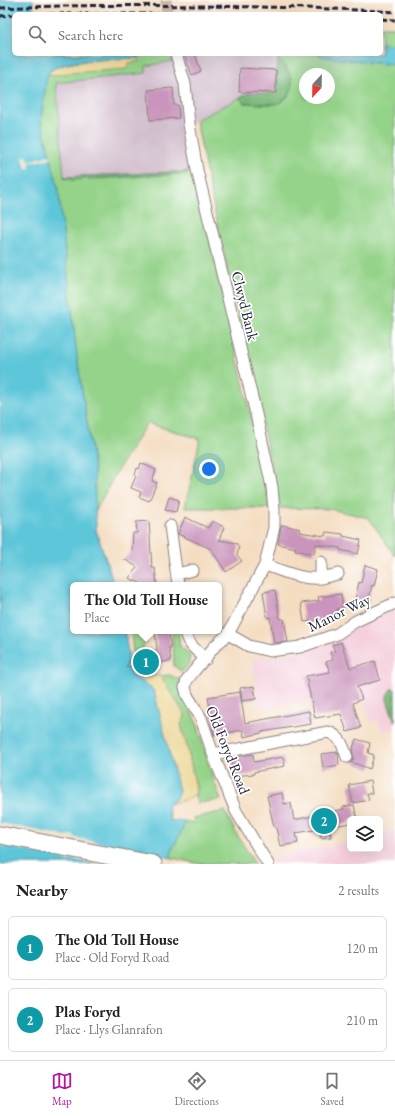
<!DOCTYPE html>
<html lang="en">
<head>
<meta charset="utf-8">
<style>
	:root { --surface:#fff; --page:#f2f2f2; --text:#222; --muted:#767676; --line:#e0e0e0; --accent:#b5179e }
	body { margin:0; font-family:"EB Garamond",serif; background:var(--page); color:var(--text) }
	.controls { position:absolute; right:12px; bottom:12px; display:grid; overflow:hidden; border-radius:6px; box-shadow:0 4px 16px #0002 }
	.controls button { width:36px; height:36px; display:grid; place-items:center; padding:0; border:0; border-bottom:1px solid var(--line); background:var(--surface); color:var(--text); font:20px sans-serif }
	.compass { position:absolute; left:299px; top:68px; width:36px; height:36px; border-radius:50%; background:var(--surface); box-shadow:0 4px 16px #0002; rotate:202deg }
	.you { position:absolute; left:209px; top:469px; width:14px; height:14px; margin:-10px; border:3px solid #fff; border-radius:50%; background:#1a73e8; box-shadow:0 0 0 6px #1a73e833 }
	.badge { display:grid; place-items:center; width:26px; height:26px; border-radius:50%; background:var(--accent); color:#fff; font-size:13px; font-weight:700 }
	.pin { position:absolute; translate:-50% -50%; border:2px solid #fff; box-shadow:0 1px 4px #0006 }
	.popup { position:absolute; left:70px; top:582px; width:152px; height:52px; box-sizing:border-box; display:grid; place-content:center; border-radius:6px; background:var(--surface); filter:drop-shadow(0 1px 3px #0005); font-size:13px; white-space:nowrap; color:var(--muted) }
	.popup b { font-size:15px; color:var(--text) }
	.popup::after { content:''; position:absolute; left:50%; top:100%; margin-left:-8px; border:8px solid transparent; border-top-color:var(--surface) }
	.list { margin:0; padding:0; list-style:none }
	h2 { display:flex; justify-content:space-between; align-items:center; height:52px; margin:0; padding:0 16px; font-size:17px }
	h2 small { font-size:13px; font-weight:400; color:var(--muted) }
	.list li { display:grid; grid-template-columns:26px 1fr auto; gap:12px; align-items:center; box-sizing:border-box; height:64px; margin:0 8px 8px; padding:0 8px; border:1px solid var(--line); border-radius:6px }
	.list b { display:block; font-size:15px; white-space:nowrap }
	.list p { margin:0; font-size:13px; white-space:nowrap; color:var(--muted) }
	.list em { font-size:13px; font-style:normal; color:var(--muted) }
	.icon { flex:none; width:22px; height:22px; fill:none; stroke:currentColor; stroke-width:2; stroke-linecap:round; stroke-linejoin:round }
	.map { position:relative; flex:none; width:395px; height:864px; overflow:hidden }
	.search { position:absolute; background:var(--surface); box-shadow:0 4px 16px #0002; left:12px; right:12px; top:12px; height:44px; display:flex; align-items:center; gap:10px; box-sizing:border-box; padding:0 14px; border-radius:6px; color:var(--muted); font-size:15px }
	.sheet { height:196px; background:var(--surface) }
	nav { display:flex; justify-content:space-around; align-items:center; box-sizing:border-box; height:56px; border-top:1px solid var(--line); background:var(--surface); font-size:11px; color:var(--muted) }
	nav a { display:grid; justify-items:center; gap:2px }
	nav .on { color:var(--accent) }
	.map>svg:first-child { display:block }
	.built { fill:#f5cfdb }
	.industrial { fill:#d1bdcc }
	.green { fill:#94d389; stroke:#5b7a62; fill-rule:evenodd }
	.forest { fill:#77b575; stroke:#4c6c58 }
	.sand { fill:#eeda9e; stroke:#887e6c }
	.water { fill:#5dc6d9; stroke:#40748a }
	.pier { fill:#f4ddc1 }
	.building { fill:#ca95bc }
	.lines { fill:none; stroke-linecap:round; stroke-linejoin:round }
	.minor-tunnel { stroke:#cab8a6; stroke-width:11; stroke-dasharray:11 5.5; stroke-linecap:butt }
	.minor-casing { stroke:#8b807e; stroke-width:13 }
	.primary-casing { stroke:#8b807e; stroke-width:19 }
	.minor { stroke:#fff; stroke-width:11 }
	.primary { stroke:#fff; stroke-width:17 }
	.rail { stroke:#22223b; stroke-width:3; stroke-dasharray:6 3; stroke-linecap:butt }
	.labels { text-anchor:middle; stroke-width:3.5; stroke-linejoin:round; paint-order:stroke }
	.street-label { font-size:15px; fill:#22223b; stroke:#fff }
</style>
</head>
<body>
<div class="map">
<svg width="395" height="864" viewBox="0 0 395 864">
	<rect width="100%" height="100%" fill="#fff"/>
	<filter id="ink" filterUnits="userSpaceOnUse"><feTurbulence type="fractalNoise" baseFrequency=".025" numOctaves="2"/><feDisplacementMap in="SourceGraphic" scale="8" xChannelSelector="R" yChannelSelector="G"/><feConvolveMatrix kernelMatrix="1 2 1 2 8 2 1 2 1" color-interpolation-filters="sRGB"/></filter>
	<filter id="wash" filterUnits="userSpaceOnUse"><feTurbulence type="fractalNoise" baseFrequency=".012" numOctaves="4" result="noise"/><feDisplacementMap in="SourceGraphic" scale="16" xChannelSelector="R" yChannelSelector="G"/><feGaussianBlur stdDeviation="0.9" result="paint"/><feColorMatrix in="noise" values="0 0 0 0 0 0 0 0 0 0 0 0 0 0 0 0 0 1.4 0 .05"/><feComposite in="paint" operator="in"/></filter>
	<g filter="url(#wash)">
		<rect width="100%" height="100%" fill="#f4ddc1"/>
		<path class="built" d="M395,610V689H391L387,700L395,722V728L382,732L378,721L371,722L364,701L342,708L335,689L310,695V701L260,709L252,658L286,655L313,648L349,633L358,626Z
			M395,831V864H275L271,858L350,841V849H380V834Z"/>
		<path class="industrial" d="M184,54H279L276,93L251,92L189,124L197,170L64,177L56,83L146,73V66L173,61Z"/>
		<path class="green" d="M381,27H395V556L369,518L330,509L280,508C254,379 221,250 196,120L251,92L276,93L279,54H381ZM305,74H329V98H305Z
			M15,54H170L173,61L146,66V73L56,83L64,177L194,171L267,486L269,508H185L200,439L147,423L114,476L95,512L96,530L114,585H90Z
			M131,631H151L143,647L142,652L133,654Z
			M172,631H178L180,647L186,651L190,657L188,665L182,672L174,666Z
			M169,675L181,680V690L198,726L212,776L221,800L197,803L195,795L196,788L187,746L182,729L181,724L185,717L184,713L160,676Z
			M121,713L176,799L167,805L171,821H184L194,823L193,818L225,811L236,833L255,864H200L136,850Z"/>
		<path class="forest" d="M278,58C287,68 299,82 288,96C285,99 281,103 276,104C265,105 255,103 244,103L240,98L251,92L276,93Z
			M194,171L182,174L73,180L64,177Z
			M391,689H395V722L387,700V695Z"/>
		<path class="sand" d="M139,58L140,61L129,63L126,69L69,73L47,76C49,73 50,70 53,69C70,59 119,59 139,58Z
			M77,659L128,662L131,676L137,675L160,676L184,713L185,717L181,724L182,729L187,746L196,788L195,795L187,799L167,805L176,799Z"/>
		<path class="water" d="M0,0H33L34,14H14V54H139V58C119,59 70,59 53,69C50,70 49,73 47,76L41,120L58,187L77,356L94,468L96,530L114,585H73V631H125L131,676L143,682L154,691L179,791L176,799L167,805L170,821H184L185,824L172,850L171,858L151,853L149,864H0Z
			M381,43L395,45V65L324,57L317,54H381Z"/>
		<path class="pier" d="M50,155L51,158L29,163L30,168L26,169L23,157L27,156L29,161Z
			M0,823L68,837L71,835L74,836L76,838L150,853L149,864H96L71,859L69,861L65,860L64,858L0,845Z"/>
		<g id="blocks">
			<path class="building" d="M184,54H195L201,71L192,75Z
				M240,68L276,70V93L239,92Z
				M173,88L174,105H178L179,118L150,120L148,90Z
				M141,463L156,470L152,481L157,483L149,501L139,497L141,492L131,488L136,476L135,475L137,468L139,469Z
				M169,497L179,500L176,512L165,510Z
				M185,517L208,528L212,521L224,527L219,540L236,543L239,547L237,555L242,561L226,572L211,549L178,534Z
				M149,521L152,568H155L157,585H140V583L129,578L137,567L124,559L132,551L133,533H137L136,522Z
				M283,525L300,529L299,532L325,536L326,532L343,534V536L361,540L358,554L340,550V548L316,544L314,554L295,550L296,548L278,544L281,526Z
				M365,565L378,569L374,586L372,585L368,603L355,599L359,582L361,583Z
				M275,590L280,619H284L288,642L274,643L270,617L267,618L263,592Z
				M341,594L343,608L337,609L339,617L304,622L301,603L319,601L318,597Z
				M155,631H167L169,633L171,648H169L171,661L126,667L133,654L157,650Z
				M341,642L350,668L375,661L380,680L357,687L362,699L353,703L361,728L347,732L341,714L315,718L306,676L330,672L326,662L333,660L330,652L335,651L332,645Z
				M254,686L256,699L242,701L240,688Z
				M240,692L245,723L309,711L311,724L262,732V733L244,737L243,730L214,735L208,697Z
				M356,739L370,743L368,753L374,755L370,769L351,762L354,759L352,750H354L353,748Z
				M338,752L339,765L323,768L321,754Z
				M253,754L254,762L283,757L285,766L254,772V774L234,776L231,758Z
				M370,781L372,793H367L369,800L353,803L349,785Z
				M282,793L284,804L291,803L294,820L344,809L343,807L354,805L357,819H350V823L329,827L331,837L321,838L320,829L296,833L298,843L280,846L276,828L274,827L267,796Z"/>
		</g>
	</g>
	<g filter="url(#ink)">
		<use href="#blocks" fill-opacity="0" stroke="#8b807e" stroke-width="1"/>
		<g class="lines">
			<path class="minor-tunnel" d="M166,0L167,14"/>
			<defs>
				<path id="minor" d="M176,54L185,84L189,124L197,170L256,414L272,487L274,510V527L265,565L228,634L215,646L194,671L187,680L185,687L187,695L201,718L213,754L236,811L268,864
					M170,526L178,585
					M265,565C284,571 301,580 321,578V562
					M177,574L193,570
					M321,578L338,574
					M185,631C187,644 196,650 206,659
					M228,634L249,646L270,651L300,647L337,634L356,621L395,603
					M213,754L328,732C340,736 343,745 347,757"/>
				<path id="primary" d="M0,835L153,864"/>
			</defs>
			<use href="#minor" class="minor-casing"/>
			<use href="#primary" class="primary-casing"/>
			<use href="#minor" class="minor"/>
			<use href="#primary" class="primary"/>
			<path class="rail" d="M0,8C67,5 134,5 201,6C266,7 330,8 395,12
				M40,14H222
				M0,16L14,15
				M381,19L395,20"/>
		</g>
	</g>
	<g class="labels">
		<g class="street-label">
			<text transform="translate(245 306) rotate(76)" y="5">Clwyd Bank</text>
			<text transform="translate(339 613) rotate(-26)" y="5">Manor Way</text>
			<text transform="translate(228 750) rotate(68)" y="5">Old Foryd Road</text>
		</g>
	</g>
</svg>
<div class="controls">
<button><svg class="icon" aria-label="layers" viewBox="0 0 24 24"><path d="M12 4l9 5-9 5-9-5zM3 14l9 5 9-5"/></svg></button>
</div>
<svg class="compass" viewBox="-18 -18 36 36"><path d="M0-13l5 13h-10z" fill="#e53935"/><path d="M0 13l5-13h-10z" fill="#767676"/></svg>
<div class="you"></div>
<div class="pin badge" style="left:146px;top:662px;background:#0f9aa8">1</div>
<div class="popup"><b>The Old Toll House</b>Place</div>
<div class="pin badge" style="left:324px;top:821px;background:#0f9aa8">2</div>
<div class="search"><svg class="icon" aria-label="search" viewBox="0 0 24 24"><circle cx="10" cy="10" r="6"/><path d="M15 15l6 6"/></svg>Search here</div>
</div>
<section class="sheet">
<h2>Nearby<small>2 results</small></h2>
<ul class="list">
<li><span class="badge" style="background:#0f9aa8">1</span><div><b>The Old Toll House</b><p>Place · Old Foryd Road</p></div><em>120 m</em></li>
<li><span class="badge" style="background:#0f9aa8">2</span><div><b>Plas Foryd</b><p>Place · Llys Glanrafon</p></div><em>210 m</em></li>
</ul>
</section>
<nav>
<a class="on"><svg class="icon" aria-label="map" viewBox="0 0 24 24"><path d="M3 6l6-2 6 2 6-2v14l-6 2-6-2-6 2zM9 4v14M15 6v14"/></svg>Map</a>
<a><svg class="icon" aria-label="directions" viewBox="0 0 24 24"><path d="M12 3l9 9-9 9-9-9zM9 14v-3h6M13 9l2 2-2 2"/></svg>Directions</a>
<a><svg class="icon" aria-label="saved" viewBox="0 0 24 24"><path d="M7 4h10v16l-5-4-5 4z"/></svg>Saved</a>
</nav>
</body>
</html>
